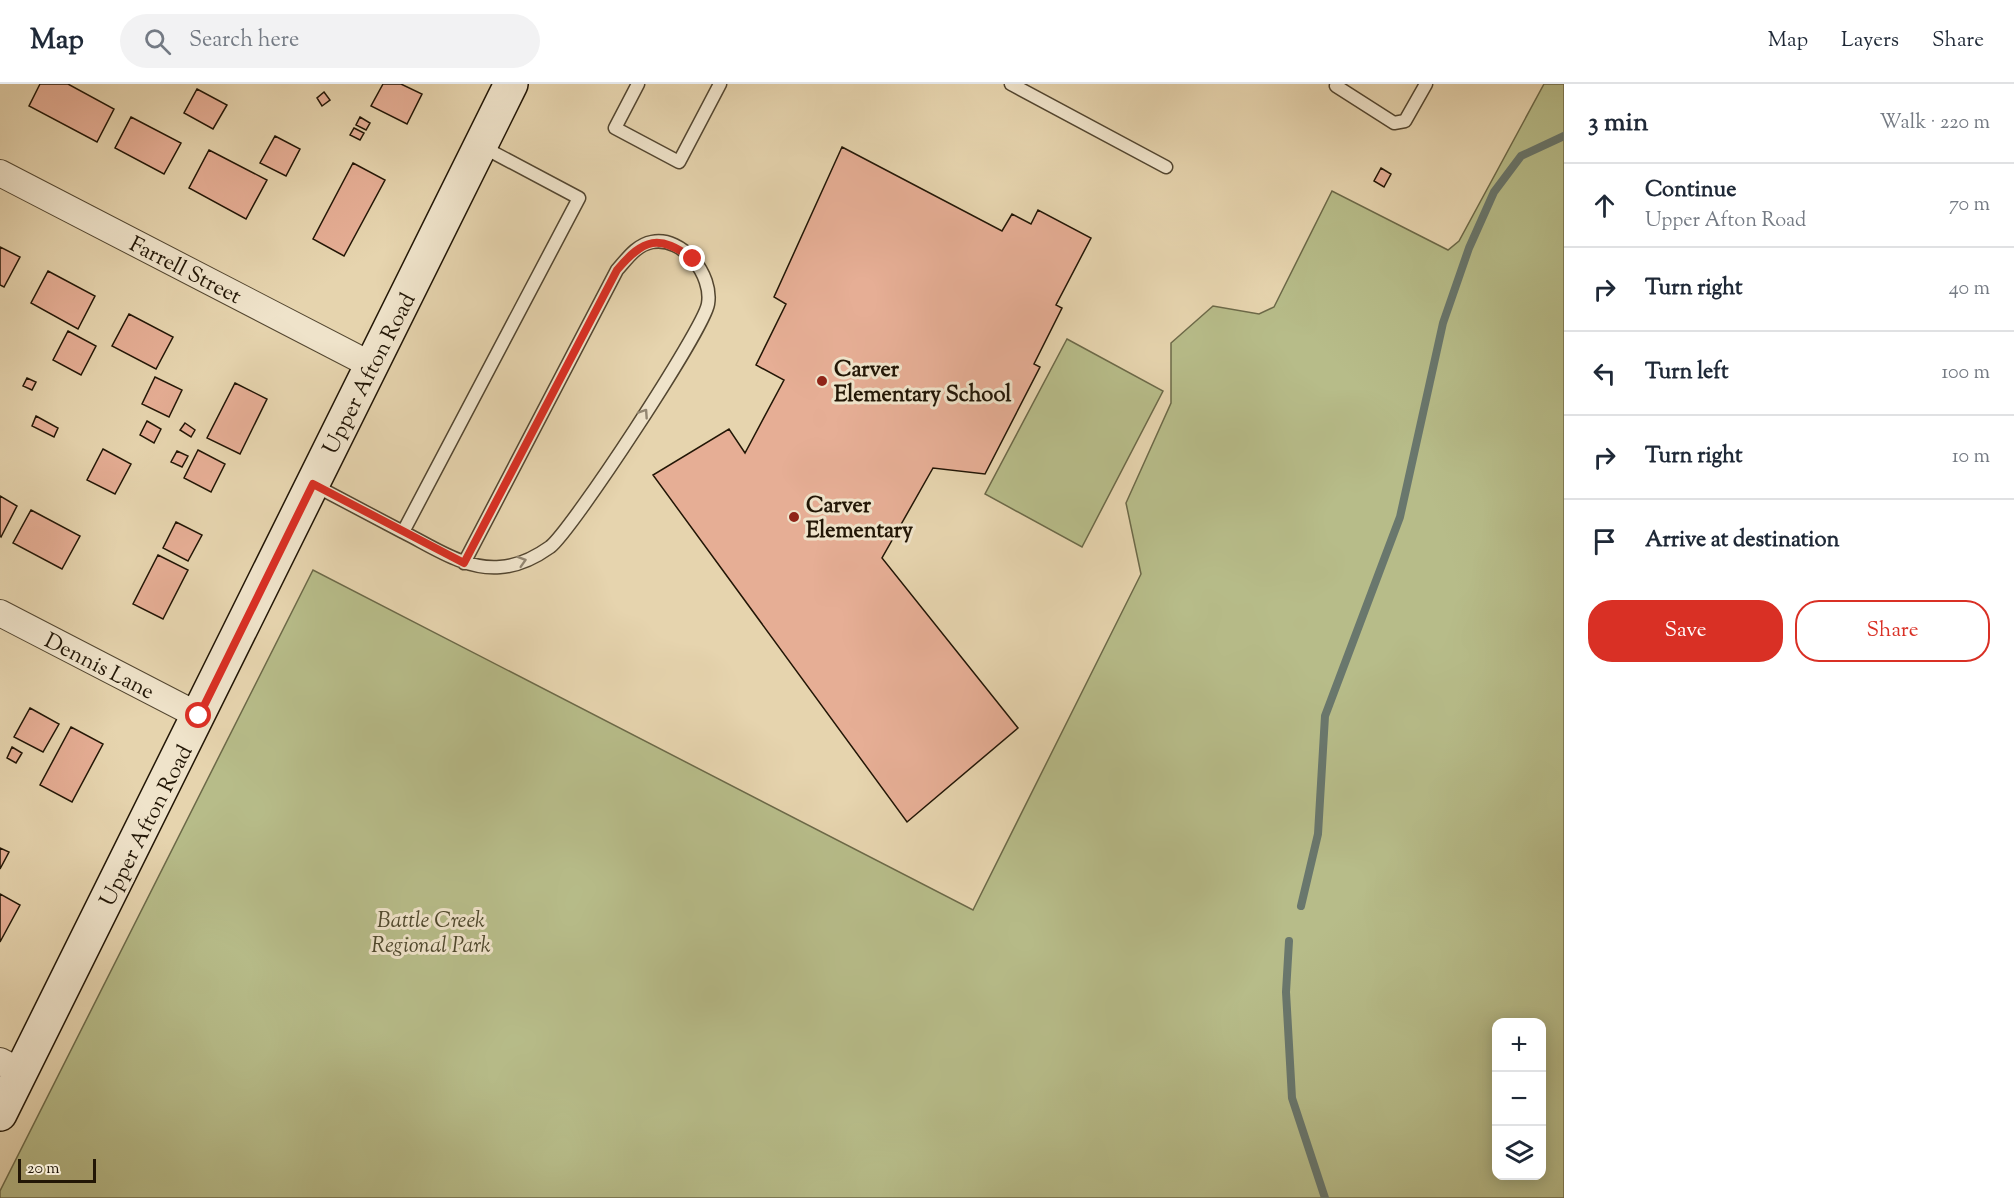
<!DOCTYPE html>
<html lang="en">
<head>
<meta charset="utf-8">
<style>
	:root { --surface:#fff; --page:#f2f2f3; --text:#1f2937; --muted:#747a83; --line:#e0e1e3; --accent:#d93025 }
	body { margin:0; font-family:"Sorts Mill Goudy",serif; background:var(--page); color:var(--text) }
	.controls { position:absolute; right:18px; bottom:18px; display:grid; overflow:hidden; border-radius:12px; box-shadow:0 3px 15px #0003 }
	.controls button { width:54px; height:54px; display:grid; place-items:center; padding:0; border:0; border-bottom:2px solid var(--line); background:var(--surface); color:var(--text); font:30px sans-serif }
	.scale { position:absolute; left:18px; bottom:15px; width:78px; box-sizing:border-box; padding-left:6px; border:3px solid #221606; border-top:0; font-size:16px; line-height:21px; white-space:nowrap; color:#221606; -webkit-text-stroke:4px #efe3ca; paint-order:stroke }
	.stop { position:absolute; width:18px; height:18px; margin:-14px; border:4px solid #d93025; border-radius:50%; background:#fff }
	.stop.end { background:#d93025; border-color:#fff; box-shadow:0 2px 6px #0008 }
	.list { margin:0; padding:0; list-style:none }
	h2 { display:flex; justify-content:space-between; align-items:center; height:78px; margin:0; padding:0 24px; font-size:26px }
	h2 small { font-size:20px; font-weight:400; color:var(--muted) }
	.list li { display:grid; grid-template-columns:39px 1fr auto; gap:18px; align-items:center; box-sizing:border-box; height:84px; padding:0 24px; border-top:2px solid var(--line) }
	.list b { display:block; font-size:22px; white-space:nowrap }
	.list p { margin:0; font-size:20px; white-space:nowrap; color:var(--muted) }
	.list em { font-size:20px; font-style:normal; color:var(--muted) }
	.actions { display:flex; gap:12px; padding:18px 24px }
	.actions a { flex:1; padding:14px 0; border:2px solid var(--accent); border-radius:24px; text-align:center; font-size:21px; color:var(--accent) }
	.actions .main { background:var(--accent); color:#fff }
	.icon { flex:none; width:33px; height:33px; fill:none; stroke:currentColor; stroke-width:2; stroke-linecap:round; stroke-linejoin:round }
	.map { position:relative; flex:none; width:1564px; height:1114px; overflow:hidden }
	header { display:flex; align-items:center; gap:36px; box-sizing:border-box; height:84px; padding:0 30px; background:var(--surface); border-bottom:2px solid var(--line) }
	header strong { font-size:28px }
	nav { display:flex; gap:33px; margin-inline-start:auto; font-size:21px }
	.search { width:420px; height:54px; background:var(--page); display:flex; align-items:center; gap:15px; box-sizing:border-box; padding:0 21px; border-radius:33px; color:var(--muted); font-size:22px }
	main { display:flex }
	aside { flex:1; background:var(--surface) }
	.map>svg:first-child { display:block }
	.green { fill:#b7bc89; stroke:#6c6948; stroke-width:1.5; fill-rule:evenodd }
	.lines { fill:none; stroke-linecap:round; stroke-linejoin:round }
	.stream { stroke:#69776d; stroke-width:8 }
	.building { fill:#e6ae95; stroke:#221606; stroke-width:1.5 }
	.lane-casing { stroke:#534630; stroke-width:15 }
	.street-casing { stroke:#534630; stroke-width:28 }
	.secondary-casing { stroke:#221606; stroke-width:36 }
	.lane { stroke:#efe3ca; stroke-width:12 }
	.street { stroke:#efe3ca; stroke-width:26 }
	.secondary { stroke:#efe3ca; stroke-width:33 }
	.oneway { stroke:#938772 }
	.route { stroke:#d93025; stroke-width:8 }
	.poi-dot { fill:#8f2418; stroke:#efe3ca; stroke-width:2 }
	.labels { text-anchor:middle; stroke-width:6; stroke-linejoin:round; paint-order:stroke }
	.street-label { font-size:22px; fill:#221606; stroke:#efe3ca }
	.poi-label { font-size:22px; font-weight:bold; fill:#221606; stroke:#efe3ca; text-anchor:start }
	.park-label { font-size:22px; font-style:italic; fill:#4f482d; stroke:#efe3ca }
</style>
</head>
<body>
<header>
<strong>Map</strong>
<div class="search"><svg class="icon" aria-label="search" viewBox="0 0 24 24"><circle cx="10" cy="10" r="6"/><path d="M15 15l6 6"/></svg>Search here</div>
<nav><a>Map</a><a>Layers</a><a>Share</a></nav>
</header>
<main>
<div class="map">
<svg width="1564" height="1114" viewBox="0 0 1564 1114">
	<rect width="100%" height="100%" fill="#e6d4ae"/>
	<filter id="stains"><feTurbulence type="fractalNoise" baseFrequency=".00333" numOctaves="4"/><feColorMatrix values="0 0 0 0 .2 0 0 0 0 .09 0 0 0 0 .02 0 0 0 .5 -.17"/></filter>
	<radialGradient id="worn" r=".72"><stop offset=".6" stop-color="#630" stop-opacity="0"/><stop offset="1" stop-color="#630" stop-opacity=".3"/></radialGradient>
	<path class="green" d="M1544,0H1564V1114H0V1107L313,486L973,826L1141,490L1126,419L1171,319V259L1213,222L1259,230L1274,223L1332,107L1448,166L1459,157ZM1496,938H1542V1092H1496Z
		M1067,255L1163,307L1082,463L985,410Z"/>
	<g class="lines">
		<path class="stream" d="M1301,822L1318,750L1325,632L1400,433L1443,239L1469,164L1494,108L1521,72L1564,52
			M1289,857L1286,908L1292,1014L1325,1114"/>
	</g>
	<path class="building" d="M40,0H68L114,25L97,58L29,22Z
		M383,0H401L422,10L407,40L371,22Z
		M197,5L227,21L213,45L184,29Z
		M324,8L330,16L322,22L317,14Z
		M131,33L181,59L164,90L115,64Z
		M360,33L370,39L366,46L356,41Z
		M354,44L364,49L360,56L350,51Z
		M275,52L300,65L286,92L260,79Z
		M842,63L1002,147L1012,130L1031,140L1038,126L1091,154L1056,221L1062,224L1034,280L1040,283L985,390L933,384L882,474L1018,644L907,738L653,391L729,345L745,369L784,296L756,281L786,220L774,213Z
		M209,66L267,96L246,135L189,104Z
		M353,79L385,96L344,172L313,155Z
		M1381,84L1391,90L1384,103L1374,97Z
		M0,163L20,173L4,203L0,201Z
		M48,187L95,212L78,245L31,219Z
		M129,230L173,253L156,285L112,262Z
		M68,247L96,262L81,291L53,276Z
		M155,293L182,306L169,333L142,320Z
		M27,294L36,298L32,306L23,302Z
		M235,299L267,315L240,370L207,354Z
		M36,332L58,344L54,353L32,342Z
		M147,337L161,345L154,359L140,351Z
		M185,339L195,346L191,353L180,346Z
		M103,365L131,380L115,410L87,396Z
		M198,366L225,380L211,408L184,394Z
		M177,367L188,372L182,383L171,378Z
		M0,412L17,422L1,453L0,452Z
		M31,426L80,452L62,485L13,459Z
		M176,438L202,451L188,477L163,464Z
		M158,471L188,486L163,535L133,520Z
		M30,624L59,640L43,668L14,653Z
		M71,643L103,660L72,718L40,701Z
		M12,663L22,669L16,679L7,674Z
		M0,764L9,768L0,785Z
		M0,810L20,821L0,858Z"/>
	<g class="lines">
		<defs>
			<path id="lane" d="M638,0L615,44L679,78L720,0
				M1011,0L1166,83
				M1336,2L1394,39L1405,37L1426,0
				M314,401L403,448L579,114L481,62
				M403,448C433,463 465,486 500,483C517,482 536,473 550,463C572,446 704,245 708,220C713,191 683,152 652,158C636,161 627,175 617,186L464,479"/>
			<path id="street" d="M0,89L371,281
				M0,529L199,632
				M0,977L21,988"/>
			<path id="secondary" d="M0,1030L511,0"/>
		</defs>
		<use href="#lane" class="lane-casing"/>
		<use href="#street" class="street-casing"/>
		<use href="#secondary" class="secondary-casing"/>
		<use href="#lane" class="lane"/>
		<use href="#street" class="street"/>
		<use href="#secondary" class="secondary"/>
	</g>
	<defs><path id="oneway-chevron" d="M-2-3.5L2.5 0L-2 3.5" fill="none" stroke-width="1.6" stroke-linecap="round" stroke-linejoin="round" transform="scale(1.5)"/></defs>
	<g class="oneway">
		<use href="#oneway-chevron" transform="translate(644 329) rotate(-56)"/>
		<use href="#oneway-chevron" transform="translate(522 477) rotate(-17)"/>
	</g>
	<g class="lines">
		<path class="route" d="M199,632L313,400L464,479L617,186C644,154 659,150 693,175"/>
	</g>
	<g class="poi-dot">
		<circle cx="822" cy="297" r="6"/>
		<circle cx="794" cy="433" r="6"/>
	</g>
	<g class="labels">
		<g class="street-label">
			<text transform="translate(186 185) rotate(27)" y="8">Farrell Street</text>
			<text transform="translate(368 289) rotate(-63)" y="8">Upper Afton Road</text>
			<text transform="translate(100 581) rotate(27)" y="8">Dennis Lane</text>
			<text transform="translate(145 741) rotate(-63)" y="8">Upper Afton Road</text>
		</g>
		<g class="poi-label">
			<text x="834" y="292">Carver<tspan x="834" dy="25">Elementary School</tspan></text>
			<text x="806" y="428">Carver<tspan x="806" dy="25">Elementary</tspan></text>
		</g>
		<g class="park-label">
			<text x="431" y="843">Battle Creek<tspan x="431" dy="25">Regional Park</tspan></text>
		</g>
	</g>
	<rect width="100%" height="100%" filter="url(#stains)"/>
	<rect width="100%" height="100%" fill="url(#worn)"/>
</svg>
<div class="controls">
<button>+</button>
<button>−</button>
<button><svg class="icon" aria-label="layers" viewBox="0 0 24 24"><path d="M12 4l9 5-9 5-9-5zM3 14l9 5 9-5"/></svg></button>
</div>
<div class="scale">20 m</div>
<div class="stop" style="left:199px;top:632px"></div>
<div class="stop end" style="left:693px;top:175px"></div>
</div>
<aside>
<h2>3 min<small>Walk · 220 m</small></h2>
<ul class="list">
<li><svg class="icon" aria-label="ahead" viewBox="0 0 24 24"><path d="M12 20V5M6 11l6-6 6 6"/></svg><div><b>Continue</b><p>Upper Afton Road</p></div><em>70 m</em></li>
<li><svg class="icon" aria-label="right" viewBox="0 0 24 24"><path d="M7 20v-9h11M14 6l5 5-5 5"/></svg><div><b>Turn right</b></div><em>40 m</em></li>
<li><svg class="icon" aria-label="left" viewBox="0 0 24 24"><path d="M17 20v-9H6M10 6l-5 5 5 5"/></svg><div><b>Turn left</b></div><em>100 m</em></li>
<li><svg class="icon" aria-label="right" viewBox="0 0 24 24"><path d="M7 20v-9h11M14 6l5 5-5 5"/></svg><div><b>Turn right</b></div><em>10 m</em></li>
<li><svg class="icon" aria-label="arrive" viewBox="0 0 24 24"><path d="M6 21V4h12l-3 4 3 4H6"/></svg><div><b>Arrive at destination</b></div></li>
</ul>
<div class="actions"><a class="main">Save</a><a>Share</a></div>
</aside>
</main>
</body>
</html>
